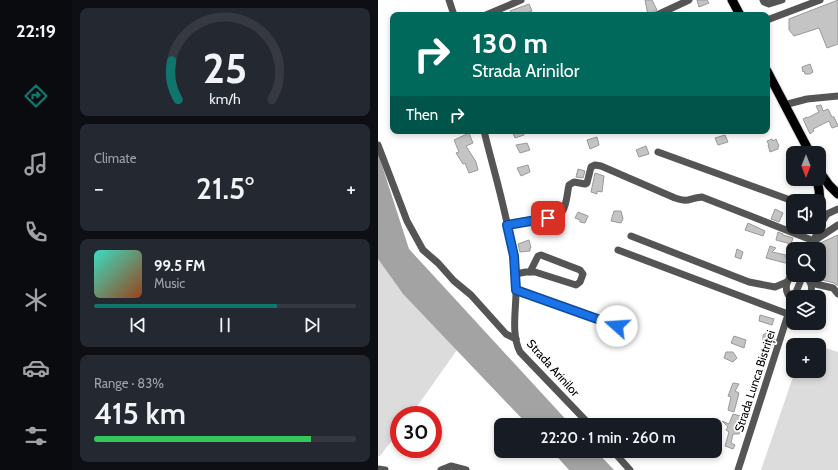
<!DOCTYPE html>
<html lang="en">
<head>
<meta charset="utf-8">
<style>
	body { margin:0; font-family:Cabin,sans-serif; background:#242831; color:#f1f3f6; height:100vh; display:flex; flex-direction:column; font-size:15px; white-space:nowrap }
	* { box-sizing:border-box; margin:0 }
	p { font-size:13px; color:#9ea1a6 }
	.icon { flex:none; width:22px; height:22px; fill:none; stroke:currentColor; stroke-width:2; stroke-linecap:round; stroke-linejoin:round }
	.map { position:relative; flex:1; overflow:hidden }
	.drawer { display:flex; flex-direction:column; gap:8px; padding:8px; background:#0d0f14; width:306px }
	.drawer>* { flex:none }
	.top-card { position:absolute; left:12px; top:12px; width:380px; height:122px; border-radius:8px; box-shadow:0 2px 6px #0003; background:#00695c; color:#fff; overflow:hidden }
	.needle { width:26px; rotate:180deg }
	.buttons { position:absolute; left:408px; top:146px; display:grid; gap:8px }
	.buttons a { display:grid; place-items:center; width:40px; height:40px; border-radius:8px; background:#171b24; box-shadow:0 2px 6px #0003; font-size:20px }
	.speed { position:absolute; left:12px; top:406px; display:flex; gap:8px; font-size:20px; font-weight:700; text-align:center }
	.speed>* { display:grid; place-content:center; width:52px; height:52px; border-radius:50%; background:#171b24; box-shadow:0 2px 6px #0003; line-height:1 }
	.speed .limit { border:6px solid #d22; background:#fff; color:#111 }
	.pin { position:absolute; display:grid; place-items:center; width:34px; height:34px; color:#fff; margin:-17px; border-radius:8px; box-shadow:0 2px 6px #0006 }
	.me { position:absolute; width:44px; margin:-22px; rotate:289deg; stroke-linejoin:round; filter:drop-shadow(0 0 3px #0008) }
	.turn { display:flex; align-items:center; gap:14px; height:84px; padding:0 16px; font-size:18px }
	.turn .icon { width:52px; height:52px; stroke-width:2.5 }
	.turn b { display:block; font-size:28px; line-height:34px }
	.then { display:flex; align-items:center; height:38px; padding:0 16px; background:#0003; gap:8px; font-size:15px }
	.big { font-size:30px; font-weight:600; line-height:1.1 }
	.drawer .tile { flex:1; display:flex; flex-direction:column; justify-content:center; gap:6px; min-width:0; padding:0 14px; border-radius:8px; background:#242831 }
	.drawer .dial { align-items:center; gap:0 }
	.dial svg { height:104px; overflow:visible; fill:none; stroke:#363941; stroke-width:7; stroke-linecap:round; text-anchor:middle }
	.dial text { fill:#f1f3f6; stroke:none }
	.song { display:flex; align-items:center; gap:12px }
	.cover { width:48px; height:48px; border-radius:6px; background:linear-gradient(135deg,hsl(170 70% 55%),hsl(20 70% 35%)) }
	.played { height:4px; border-radius:2px; background:linear-gradient(90deg,#0f766e 70%,#363941 70%) }
	.keys { display:flex; justify-content:space-around; direction:ltr }
	.heat { display:flex; justify-content:space-between; align-items:center; font-size:22px; direction:ltr }
	.charge { height:6px; border-radius:3px; background:linear-gradient(90deg,#34c759 83%,#363941 0) }
	.trip { position:absolute; left:116px; top:418px; width:228px; height:40px; border-radius:8px; background:#171b24; box-shadow:0 2px 6px #0003; font-weight:600; line-height:40px; text-align:center }
	main { display:flex; flex:1; min-height:0 }
	.tabs { display:flex; flex-direction:column; width:72px; justify-content:space-around; align-items:center; background:#090b0e; color:#9ea1a6 }
	.tabs .icon { width:28px; height:28px }
	.tabs .active { color:#0f766e }
	.tabs b { font-size:18px; color:#f1f3f6 }
	.map>svg:first-child { display:block }
</style>
</head>
<body>
<main>
<nav class="tabs">
<b>22:19</b>
<svg class="icon active" aria-label="directions" viewBox="0 0 24 24"><path d="M12 3l9 9-9 9-9-9zM9 14v-3h6M13 9l2 2-2 2"/></svg>
<svg class="icon" aria-label="music" viewBox="0 0 24 24"><path d="M9 18V5l10-2v13"/><circle cx="6" cy="18" r="3"/><circle cx="16" cy="16" r="3"/></svg>
<svg class="icon" aria-label="phone" viewBox="0 0 24 24"><path d="M5 4h4l2 5-3 2q2 4 5 5l2-3 5 2v4C11 20 4 13 5 4z"/></svg>
<svg class="icon" aria-label="climate" viewBox="0 0 24 24"><path d="M12 3v18M4 7l16 10M4 17L20 7"/></svg>
<svg class="icon" aria-label="car" viewBox="0 0 24 24"><path d="M5 17H2v-5l4-1 3-4h7l3 4 3 1v5h-3M9 17h6M6 11h13"/><circle cx="7" cy="17" r="2"/><circle cx="17" cy="17" r="2"/></svg>
<svg class="icon" aria-label="filters" viewBox="0 0 24 24"><path d="M4 7h16M4 17h16"/><circle cx="9" cy="7" r="2"/><circle cx="15" cy="17" r="2"/></svg>
</nav>
<section class="drawer">
<div class="tile dial"><svg viewBox="0 0 100 80">
<path d="M14 69A42 42 0 1 1 86 69"/>
<path d="M14 69A42 42 0 0 1 9 39" stroke="#0f766e"/>
<text x="50" y="56" font-size="32" font-weight="700">25</text>
<text x="50" y="72" font-size="11">km/h</text>
</svg></div>
<div class="tile"><p>Climate</p>
<div class="heat"><a>−</a><b class="big">21.5°</b><a>+</a></div>
</div>
<div class="tile">
<div class="song"><i class="cover"></i><div><b>99.5 FM</b><p>Music</p></div></div>
<div class="played"></div>
<div class="keys"><svg class="icon" aria-label="previous" viewBox="0 0 24 24"><path d="M18 5L8 12l10 7zM5 5v14"/></svg><svg class="icon" aria-label="pause" viewBox="0 0 24 24"><path d="M8 5v14M16 5v14"/></svg><svg class="icon" aria-label="next" viewBox="0 0 24 24"><path d="M6 5l10 7-10 7zM19 5v14"/></svg></div>
</div>
<div class="tile"><p>Range · 83%</p><b class="big">415 km</b><div class="charge"></div></div>
</section>
<div class="map">
<svg width="460" height="470" viewBox="0 0 460 470">
	<rect width="100%" height="100%" fill="#fff"/>
	<g fill="#dcdcdc">
		<polygon points="0,259 25,294 79,350 33,415 21,415 21,431 2,456 0,456"/>
		<polygon points="441,346 460,352 460,470 383,470 417,371 441,371"/>
	</g>
	<g fill="#a3a3a3">
		<polygon points="0,153 31,249 193,425 150,425 25,294 0,259"/>
		<polygon points="174,451 218,451 236,470 191,470"/>
	</g>
	<g fill="#c4c4c4" stroke="#999">
		<polygon points="267,0 274,0 279,10 270,15"/>
		<polygon points="319,0 329,0 331,3 321,7"/>
		<polygon points="460,0 460,44 449,48 441,28 416,36 411,30 411,19"/>
		<polygon points="151,4 154,11 144,15 134,15 132,11"/>
		<polygon points="432,64 435,72 432,74 427,74 426,71 425,72 424,67"/>
		<polygon points="443,105 445,111 450,109 454,117 456,117 460,126 454,128 451,121 435,129 436,131 432,134 425,119 429,117 429,118 441,112 438,106"/>
		<polygon points="134,131 145,131 146,135 137,138"/>
		<polygon points="91,133 95,143 88,146 98,162 100,170 91,173 87,163 85,164 78,153 81,152 76,140"/>
		<polygon points="347,135 350,142 340,145 337,138"/>
		<polygon points="219,137 221,145 212,149 209,140"/>
		<polygon points="394,139 395,141 398,139 401,146 400,147 400,149 392,152 390,145 391,145 389,141"/>
		<polygon points="149,143 152,150 142,153 138,145"/>
		<polygon points="268,146 271,154 261,157 258,150"/>
		<polygon points="150,165 152,172 143,176 139,168"/>
		<polygon points="200,169 207,171 205,178 198,177"/>
		<polygon points="217,173 226,176 224,192 219,191 219,194 213,192"/>
		<polygon points="397,209 405,213 401,222 393,219"/>
		<polygon points="236,211 243,211 245,219 243,223 233,221"/>
		<polygon points="200,212 210,216 207,223 202,222 202,220 197,218"/>
		<polygon points="370,223 387,231 385,236 367,230"/>
		<polygon points="416,227 435,227 435,228 433,234"/>
		<polygon points="400,232 405,234 405,235 415,238 413,244 398,240"/>
		<polygon points="460,235 460,286 456,283 436,278 433,275 441,275 441,249 438,249 440,244"/>
		<polygon points="151,240 153,248 152,248 152,251 142,252 140,244"/>
		<polygon points="392,246 398,248 394,252 408,255 407,257 415,261 415,265 388,258"/>
		<polygon points="359,249 365,252 363,259 357,257"/>
		<polygon points="382,315 396,319 394,325 381,321"/>
		<polygon points="389,332 394,333 393,334 396,336 395,339 397,339 395,345 385,342 385,335"/>
		<polygon points="356,336 368,340 366,348 353,343"/>
		<polygon points="348,352 355,352 359,358 355,362 346,358"/>
		<polygon points="355,383 361,384 357,391 361,393 356,412 350,410 353,397 350,396"/>
		<polygon points="355,414 366,417 367,420 361,434 355,434 353,443 357,445 355,449 347,446 351,432 348,430 350,427 344,421 351,424"/>
	</g>
	<g fill="none" stroke-linecap="round" stroke-linejoin="round">
		<g stroke="#dbdbdb" stroke-width="11">
			<g id="major">
				<polyline points="354,0 362,15"/>
				<polyline points="389,71 432,153"/>
				<polyline points="441,171 451,185 460,194"/>
				<path d="M439,179c4,16 3,31 2,47"/>
			</g>
		</g>
		<g stroke="#555" stroke-width="7">
			<polyline points="71,0 76,15"/>
			<polyline points="385,0 386,2 391,4 404,0"/>
			<polyline points="108,15 143,0"/>
			<polyline points="279,15 311,0"/>
			<polyline points="389,20 442,0"/>
			<polyline points="406,105 429,99 460,96"/>
			<path d="M106,131c10,41 23,82 29,124 2,12 3,25 3,37 0,19 -5,42 4,60l70,73"/>
			<polyline points="0,145 29,221 45,250 60,263 76,281 93,295 128,334 138,339"/>
			<polyline points="280,152 415,201"/>
			<path d="M129,225c11,-2 49,-6 55,-13 5,-7 5,-19 7,-27l5,-3 11,2 2,-1 4,-16 4,-2 6,1 74,32c15,5 13,0 27,-1l112,44"/>
			<polyline points="441,227 449,214 460,209"/>
			<polyline points="253,236 371,282 397,287 409,282"/>
			<polyline points="436,241 460,225"/>
			<polyline points="433,249 441,227"/>
			<polyline points="240,250 410,314"/>
			<polyline points="137,274 148,272 157,272 198,285 202,282 205,274 202,270 163,255 160,256 152,272"/>
			<path d="M425,275c8,5 11,13 6,22"/>
			<polyline points="433,283 455,288 460,294"/>
			<polyline points="138,290 253,331"/>
			<polyline points="416,297 425,275"/>
			<path d="M415,300c-9,-7 -9,-18 0,-25"/>
			<polyline points="235,451 252,470"/>
			<polyline points="0,469 7,470"/>
			<polyline points="63,470 73,466 88,470"/>
			<polyline points="360,470 415,299"/>
		</g>
		<use href="#major" stroke="#000" stroke-width="9"/>
	</g>
	<g fill="none" stroke-linecap="round" stroke-linejoin="round">
		<g stroke="#114b97" stroke-width="10">
			<polyline id="route" points="170,218 129,225 136,256 138,290 239,326"/>
		</g>
		<use href="#route" stroke="#1a73e8" stroke-width="7"/>
	</g>
	<g text-anchor="middle" stroke-width="3.5" stroke-linejoin="round" paint-order="stroke">
		<g font-size="12" fill="#000" stroke="#fff">
			<text transform="translate(175 368) rotate(48)" y="4">Strada Arinilor</text>
			<text transform="translate(377 381) rotate(-72)" y="4">Strada Lunca Bistriței</text>
		</g>
	</g>
</svg>
<div class="buttons">
<a><svg class="needle" viewBox="-14 -14 28 28"><path d="M0-13l5 13h-10z" fill="#e53935"/><path d="M0 13l5-13h-10z" fill="#9ea1a6"/></svg></a>
<a><svg class="icon" aria-label="sound" viewBox="0 0 24 24"><path d="M4 9h4l5-4v14l-5-4H4zM17 9q2 3 0 6"/></svg></a>
<a><svg class="icon" aria-label="search" viewBox="0 0 24 24"><circle cx="10" cy="10" r="6"/><path d="M15 15l6 6"/></svg></a>
<a><svg class="icon" aria-label="layers" viewBox="0 0 24 24"><path d="M12 4l9 5-9 5-9-5zM3 14l9 5 9-5"/></svg></a>
<a>+</a>
</div>
<div class="speed"><div class="limit">30</div></div>
<div class="pin" style="left:170px;top:218px;background:#d93025"><svg class="icon" aria-label="arrive" viewBox="0 0 24 24"><path d="M6 21V4h12l-3 4 3 4H6"/></svg></div>
<svg class="me" style="left:239px;top:326px" viewBox="-20 -20 40 40"><circle r="19" fill="#fff"/><path d="M0-13L10 11 0 6-10 11z" fill="#1a73e8"/></svg>
<div class="trip">22:20 · 1 min · 260 m</div>
<div class="top-card">
<div class="turn"><svg class="icon" aria-label="right" viewBox="0 0 24 24"><path d="M7 20v-9h11M14 6l5 5-5 5"/></svg><div><b>130 m</b>Strada Arinilor</div></div>
<div class="then">Then<svg class="icon" aria-label="right" viewBox="0 0 24 24"><path d="M7 20v-9h11M14 6l5 5-5 5"/></svg></div>
</div>
</div>
</main>
</body>
</html>
